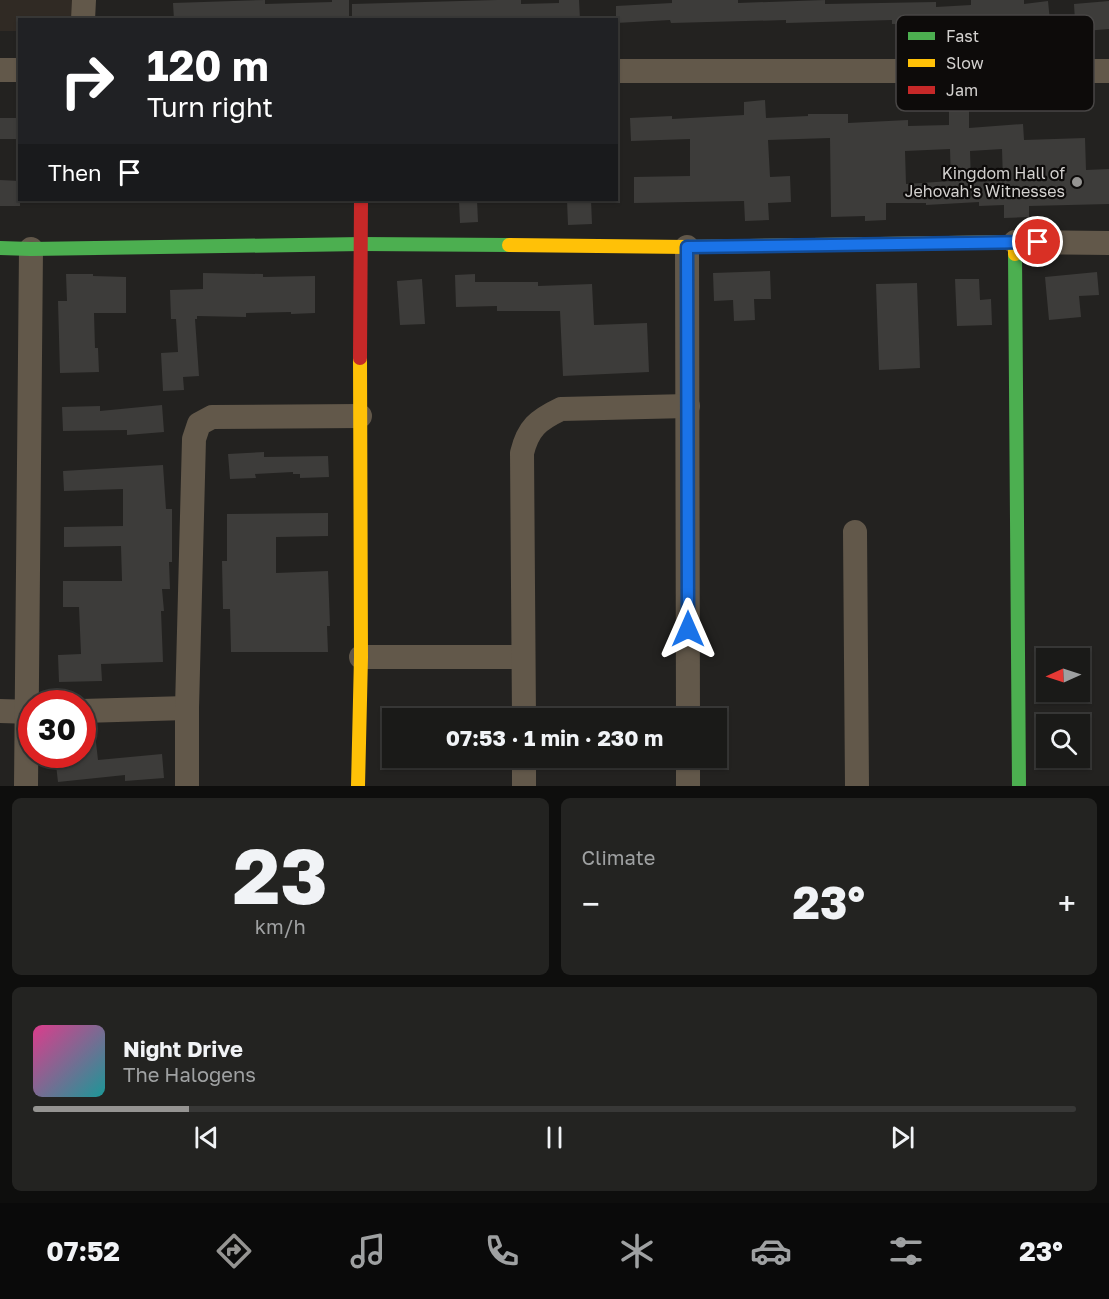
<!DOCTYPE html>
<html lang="en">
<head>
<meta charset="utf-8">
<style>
	body { margin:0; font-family:"Golos Text",sans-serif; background:#232321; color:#f1f3f6; height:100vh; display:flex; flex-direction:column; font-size:22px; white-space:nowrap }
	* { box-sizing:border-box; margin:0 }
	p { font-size:20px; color:#9fa1a2 }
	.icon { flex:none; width:33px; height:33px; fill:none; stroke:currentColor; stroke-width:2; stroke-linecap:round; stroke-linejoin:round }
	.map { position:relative; height:786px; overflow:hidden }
	.sheet { display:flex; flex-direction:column; gap:12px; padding:12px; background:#0e0e0d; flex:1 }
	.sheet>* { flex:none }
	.hud { position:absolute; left:18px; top:18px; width:600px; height:183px; border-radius:0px; box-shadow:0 2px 4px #0004,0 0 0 2px #383837; background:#202124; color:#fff; overflow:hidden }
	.needle { width:39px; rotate:267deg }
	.controls { position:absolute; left:1036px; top:648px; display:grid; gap:12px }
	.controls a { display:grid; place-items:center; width:54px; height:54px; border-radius:0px; background:#1a1a18; box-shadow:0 2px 4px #0004,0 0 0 2px #383837; font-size:30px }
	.speed { position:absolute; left:18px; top:690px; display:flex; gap:12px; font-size:30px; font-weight:700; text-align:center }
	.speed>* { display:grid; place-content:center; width:78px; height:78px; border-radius:50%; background:#1a1a18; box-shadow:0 2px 4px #0004,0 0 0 2px #383837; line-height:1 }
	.speed .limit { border:9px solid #d22; background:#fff; color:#111 }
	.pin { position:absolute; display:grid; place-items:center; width:51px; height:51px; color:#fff; margin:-26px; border:3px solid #fff; border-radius:50%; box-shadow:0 2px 6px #0007 }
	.me { position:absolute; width:66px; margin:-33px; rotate:0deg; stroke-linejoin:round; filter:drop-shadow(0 0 4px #0008) }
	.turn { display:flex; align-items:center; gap:21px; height:126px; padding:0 30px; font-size:27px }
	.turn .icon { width:78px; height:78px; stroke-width:2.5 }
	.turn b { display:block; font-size:42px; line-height:51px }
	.then { display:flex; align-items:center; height:57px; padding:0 30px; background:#0003; gap:12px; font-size:22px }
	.big { font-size:45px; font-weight:700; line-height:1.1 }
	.sheet .widget { flex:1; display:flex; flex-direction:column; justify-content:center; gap:9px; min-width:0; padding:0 21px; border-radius:9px; background:#232321 }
	.sheet .dial { align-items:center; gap:0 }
	.dial b { font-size:78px; line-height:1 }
	.song { display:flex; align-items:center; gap:18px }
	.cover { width:72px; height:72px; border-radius:9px; background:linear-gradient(135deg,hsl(330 70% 55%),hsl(180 70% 35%)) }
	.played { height:6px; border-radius:3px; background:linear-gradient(90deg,#959492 15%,#383837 15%) }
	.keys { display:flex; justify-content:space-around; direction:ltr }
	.heat { display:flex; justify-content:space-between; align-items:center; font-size:33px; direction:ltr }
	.sheet .tiles { flex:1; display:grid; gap:12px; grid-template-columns:1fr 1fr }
	.widget:last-child { grid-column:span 2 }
	.trip { position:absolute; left:382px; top:708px; width:345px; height:60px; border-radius:0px; background:#1a1a18; box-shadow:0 2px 4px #0004,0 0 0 2px #383837; font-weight:700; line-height:60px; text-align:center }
	.tabs { display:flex; height:96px; justify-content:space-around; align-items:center; background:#0a0a0a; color:#9fa1a2 }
	.tabs .icon { width:42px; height:42px }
	.tabs .on { color:#959492 }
	.tabs b { font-size:27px; color:#f1f3f6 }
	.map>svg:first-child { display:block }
</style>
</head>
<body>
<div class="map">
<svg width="1109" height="786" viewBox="0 0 1109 786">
	<rect width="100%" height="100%" fill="#232220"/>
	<polygon fill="#302a24" points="0,0 72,0 73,19 20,20 19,31 0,31"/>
	<g fill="#3d3c3a" fill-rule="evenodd">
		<polygon points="265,0 265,4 332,2 332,0 349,0 349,20 174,20 173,3"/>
		<polygon points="497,0 521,0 521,4 559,3 559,0 579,0 580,20 352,20 352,4"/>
		<polygon points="672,0 738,0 738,3 825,0 825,4 936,2 936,7 971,5 971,0 1024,0 1024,4 1048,1 1050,21 1025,23 1025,28 972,29 971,22 892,24 892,20 786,23 786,20 671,23 670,20 616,23 616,6 672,3"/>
		<polygon points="1109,1 1109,29 1085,31 1083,20 1075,21 1074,4"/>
		<path d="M765,100l1,18 42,-2v-2h40v9l60,-3v6l41,-1v-16l20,-1v20l54,-4 1,16 61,-2 1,32 23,-1v35l-80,2v11l-25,1v-13l-25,1v-4l-53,3v-2h-40v17l-21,1v-5l-34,1 -1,-79 -62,2 2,37 20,-1 1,26 -23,1 1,17 -24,1 -1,-20 -110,2v-26l56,-1v-37l-59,2 -1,-23 42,-2v3l72,-4v-13zM950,149l1,32 -45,3 -1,-33zM1002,149l1,32 -32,1 -1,-31z"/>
		<rect x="0" y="118" width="20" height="21"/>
		<polygon points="0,180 20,181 20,206 0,206"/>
		<polygon points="459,200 477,200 478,222 460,223"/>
		<polygon points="567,200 591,200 592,224 568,225"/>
		<polygon points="770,271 771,299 754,299 755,320 734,321 733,300 714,301 713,273"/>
		<polygon points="1097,272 1099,295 1079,296 1081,317 1049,320 1045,277"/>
		<polygon points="203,273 263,274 263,277 315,276 315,313 291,314 291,312 246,313 246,317 197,316 197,319 195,319 199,376 183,377 184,390 163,391 161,353 178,352 176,319 171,319 170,290 203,289"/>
		<polygon points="66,274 93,274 93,276 126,277 126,313 94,313 95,348 98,348 99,372 60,373 58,301 67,301"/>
		<polygon points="475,274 475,282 538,282 538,286 592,284 594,325 647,323 649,372 563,376 560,311 497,311 497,306 456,307 455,275"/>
		<polygon points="422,279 425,324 400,325 397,281"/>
		<polygon points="955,279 979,279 980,300 991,299 992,325 957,326"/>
		<polygon points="917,283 920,368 879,370 876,284"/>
		<polygon points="162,405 164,432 127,435 127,430 63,431 62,407 100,406 100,411"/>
		<polygon points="264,452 264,457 328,456 329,477 300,478 300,474 293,474 293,472 255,474 256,478 230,479 228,454"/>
		<polygon points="163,465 166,509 172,509 172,562 169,562 170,589 162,589 164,611 161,611 163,662 101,664 102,681 59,682 58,655 81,654 79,607 63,607 63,581 122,581 121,546 64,547 64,527 123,526 123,489 64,491 63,471"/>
		<polygon points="328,513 328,536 276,537 276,573 328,571 330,626 327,626 328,652 231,652 230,609 223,609 222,561 227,561 227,514"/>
		<polygon points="82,725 94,725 98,760 162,754 164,778 125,781 125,775 58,782 55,756 82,754"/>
	</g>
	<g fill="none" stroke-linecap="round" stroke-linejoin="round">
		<g stroke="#62584a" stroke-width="24">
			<polyline points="83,20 84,0"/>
			<polyline points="0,70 20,70"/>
			<polyline points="616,71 1109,71"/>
			<polyline points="1015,242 1109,243"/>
			<polyline points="687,247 688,718"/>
			<polyline points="855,532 857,786"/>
			<polyline points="361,657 523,657"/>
			<polyline points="0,711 32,712"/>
			<polyline points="82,711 187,708"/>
			<path d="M524,718l-2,-265c6,-25 16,-33 39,-44l127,-3"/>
			<polyline points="524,758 524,786"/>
			<polyline points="688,758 688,786"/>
			<polyline points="26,786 31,249"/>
			<polyline points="187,786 187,708 194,439 199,424 212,417 360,416"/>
		</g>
		<g stroke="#4caf50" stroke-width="14">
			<polyline points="0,248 31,249 362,244 509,245"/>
			<polyline points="1015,254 1019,786"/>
		</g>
		<g stroke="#ffc107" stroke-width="14">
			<polyline points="509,245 687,247 1015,242 1015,254"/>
			<polyline points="358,786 361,657 360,358"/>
		</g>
		<polyline stroke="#c62828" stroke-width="14" points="360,358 361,200"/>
	</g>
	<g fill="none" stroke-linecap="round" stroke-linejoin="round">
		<g stroke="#114b97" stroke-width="15">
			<polyline id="route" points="688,629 687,247 1038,242"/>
		</g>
		<use href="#route" stroke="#1a73e8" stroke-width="10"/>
	</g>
	<circle fill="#959492" stroke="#0d0b0a" stroke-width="2" cx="1077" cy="182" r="6"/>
	<g text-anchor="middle" stroke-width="4.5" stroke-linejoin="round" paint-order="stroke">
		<g font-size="16" fill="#d3d1cf" stroke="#0d0b0a" text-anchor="end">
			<text x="1065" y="179">Kingdom Hall of<tspan x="1065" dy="18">Jehovah's Witnesses</tspan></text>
		</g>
	</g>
	<rect x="896" y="15" width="198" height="96" rx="9" fill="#0d0b0a" stroke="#484645" stroke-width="1.5"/>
	<rect x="908" y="32" width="27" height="8" fill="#4caf50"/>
	<rect x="908" y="59" width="27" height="8" fill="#ffc107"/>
	<rect x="908" y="86" width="27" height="8" fill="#c62828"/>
	<g font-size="16" fill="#d3d1cf">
		<text x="946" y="42">Fast</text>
		<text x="946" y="69">Slow</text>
		<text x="946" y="96">Jam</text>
	</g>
</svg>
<div class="controls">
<a><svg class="needle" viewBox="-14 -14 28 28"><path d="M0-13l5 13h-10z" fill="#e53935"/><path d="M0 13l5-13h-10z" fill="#9fa1a2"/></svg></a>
<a><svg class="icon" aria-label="search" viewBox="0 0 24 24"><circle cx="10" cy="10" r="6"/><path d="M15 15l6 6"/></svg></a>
</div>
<div class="speed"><div class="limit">30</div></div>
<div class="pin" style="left:1038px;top:242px;background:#d93025"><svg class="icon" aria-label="arrive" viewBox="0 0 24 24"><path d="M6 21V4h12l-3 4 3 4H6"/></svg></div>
<svg class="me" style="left:688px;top:629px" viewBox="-20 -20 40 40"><path d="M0-17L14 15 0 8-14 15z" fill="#1a73e8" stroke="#fff" stroke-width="4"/></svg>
<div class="trip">07:53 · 1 min · 230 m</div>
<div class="hud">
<div class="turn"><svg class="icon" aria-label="right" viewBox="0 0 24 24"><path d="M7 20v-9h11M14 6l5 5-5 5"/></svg><div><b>120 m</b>Turn right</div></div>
<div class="then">Then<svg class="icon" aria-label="arrive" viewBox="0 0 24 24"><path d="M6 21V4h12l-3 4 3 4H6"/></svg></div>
</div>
</div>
<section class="sheet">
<div class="tiles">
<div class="widget dial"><b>23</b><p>km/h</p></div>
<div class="widget"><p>Climate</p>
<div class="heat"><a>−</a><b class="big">23°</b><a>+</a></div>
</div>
<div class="widget">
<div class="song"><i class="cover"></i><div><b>Night Drive</b><p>The Halogens</p></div></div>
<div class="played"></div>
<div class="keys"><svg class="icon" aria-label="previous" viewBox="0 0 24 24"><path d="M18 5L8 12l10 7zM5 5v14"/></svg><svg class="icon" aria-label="pause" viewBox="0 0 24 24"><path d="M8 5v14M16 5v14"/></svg><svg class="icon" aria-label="next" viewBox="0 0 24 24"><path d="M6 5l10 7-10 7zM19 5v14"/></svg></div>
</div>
</div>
</section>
<nav class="tabs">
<b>07:52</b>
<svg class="icon on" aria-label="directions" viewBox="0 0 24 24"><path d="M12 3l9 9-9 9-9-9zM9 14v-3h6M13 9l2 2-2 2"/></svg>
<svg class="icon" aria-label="music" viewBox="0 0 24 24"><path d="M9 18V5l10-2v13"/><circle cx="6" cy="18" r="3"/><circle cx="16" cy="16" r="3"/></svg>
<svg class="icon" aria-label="phone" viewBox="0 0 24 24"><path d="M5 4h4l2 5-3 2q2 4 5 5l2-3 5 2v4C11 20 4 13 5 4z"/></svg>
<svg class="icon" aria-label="climate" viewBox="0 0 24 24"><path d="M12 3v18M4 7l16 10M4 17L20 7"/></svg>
<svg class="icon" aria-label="car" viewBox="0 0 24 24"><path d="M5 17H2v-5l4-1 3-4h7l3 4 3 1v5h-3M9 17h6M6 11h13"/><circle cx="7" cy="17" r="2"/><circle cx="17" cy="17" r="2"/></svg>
<svg class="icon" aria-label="filters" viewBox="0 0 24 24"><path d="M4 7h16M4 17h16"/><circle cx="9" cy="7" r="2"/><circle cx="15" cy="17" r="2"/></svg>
<b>23°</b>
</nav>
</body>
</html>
